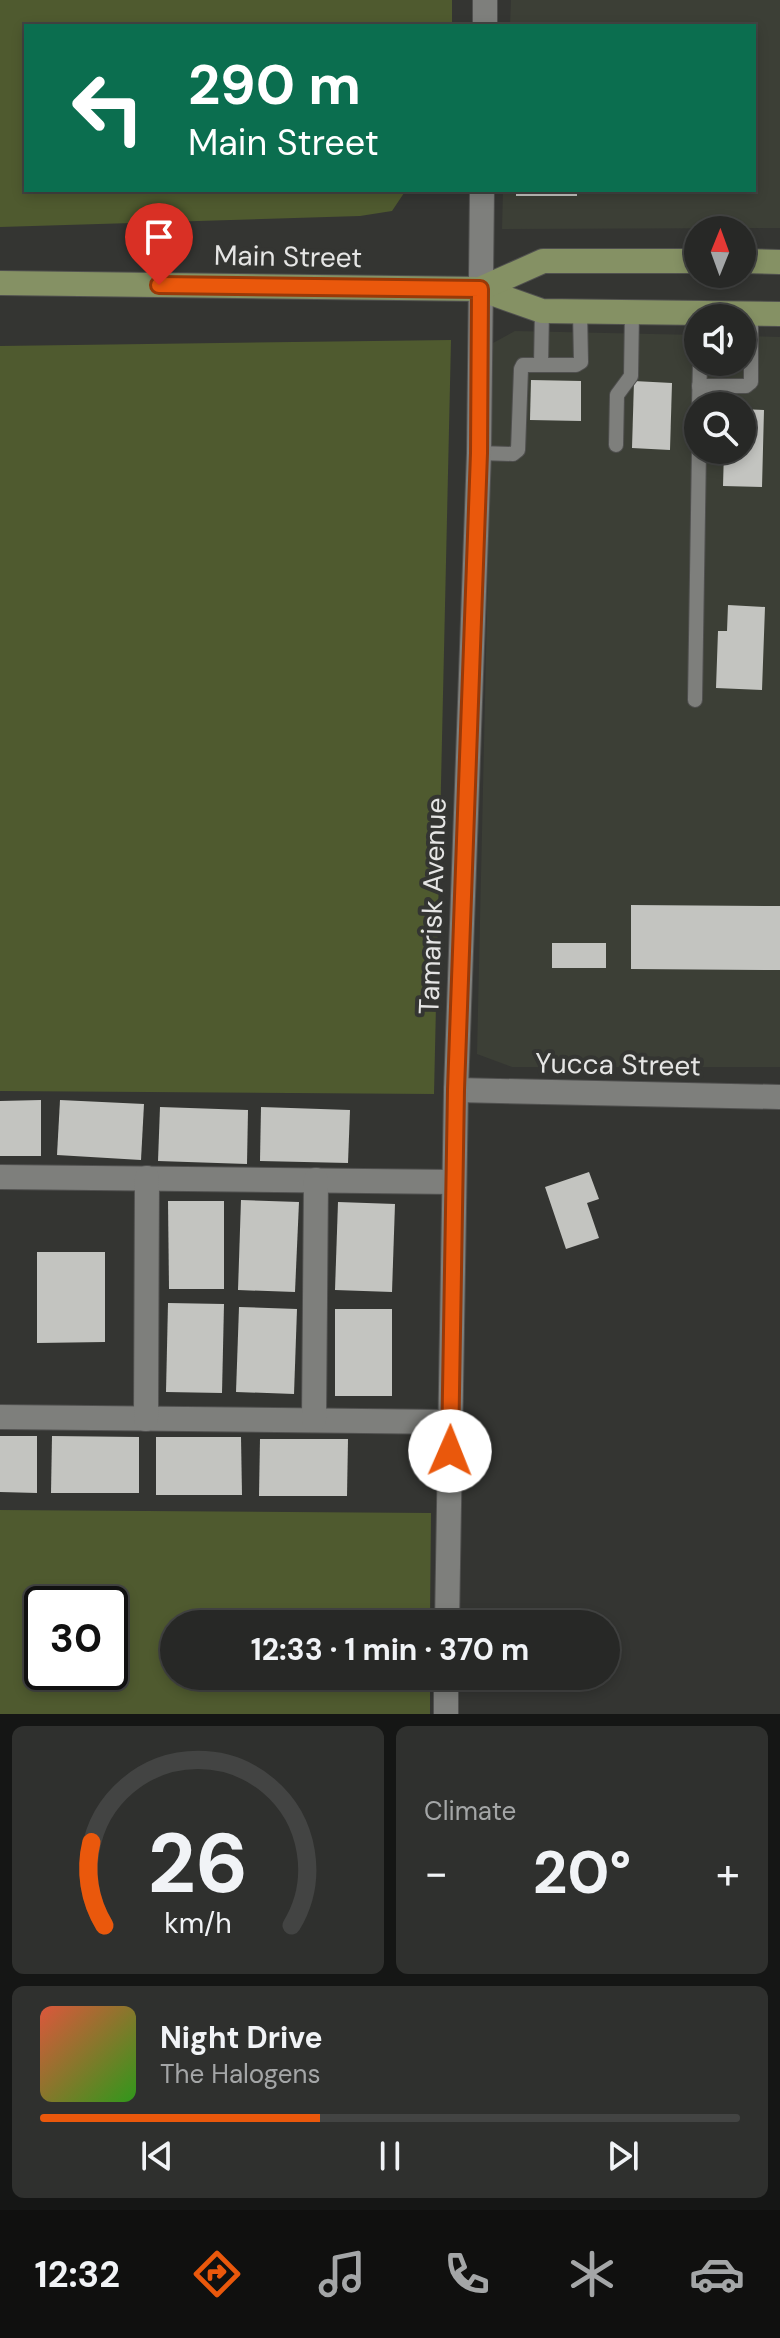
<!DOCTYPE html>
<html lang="en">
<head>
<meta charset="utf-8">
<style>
	body { margin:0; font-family:"DM Sans",sans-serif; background:#2f302e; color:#f1f3f6; height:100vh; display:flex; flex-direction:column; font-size:30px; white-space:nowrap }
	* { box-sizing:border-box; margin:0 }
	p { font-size:26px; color:#a4a6a7 }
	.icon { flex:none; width:44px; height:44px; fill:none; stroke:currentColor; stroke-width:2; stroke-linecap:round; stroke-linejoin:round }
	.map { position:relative; height:1714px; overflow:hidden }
	.sheet { display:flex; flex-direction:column; gap:12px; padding:12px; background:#151615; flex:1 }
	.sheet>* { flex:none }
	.guide { position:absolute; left:24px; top:24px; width:732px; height:168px; border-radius:0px; box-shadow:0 4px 12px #0003,0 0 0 2px #434443; background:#0b6e4f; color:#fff; overflow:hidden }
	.needle { width:52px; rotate:1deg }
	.tools { position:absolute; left:684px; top:216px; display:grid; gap:16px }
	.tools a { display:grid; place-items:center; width:72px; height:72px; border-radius:50%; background:#272826; box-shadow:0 4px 12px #0003,0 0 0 2px #434443; font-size:40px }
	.speed { position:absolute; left:24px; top:1586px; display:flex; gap:16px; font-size:40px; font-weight:700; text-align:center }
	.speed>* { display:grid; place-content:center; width:104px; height:104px; border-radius:50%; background:#272826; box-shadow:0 4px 12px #0003,0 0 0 2px #434443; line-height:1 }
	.speed .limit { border:4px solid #111; border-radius:12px; background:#fff; color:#111 }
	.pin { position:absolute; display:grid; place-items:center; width:68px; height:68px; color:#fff; margin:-82px -34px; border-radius:50% 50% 50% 0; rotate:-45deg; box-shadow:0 0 8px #0007 }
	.pin .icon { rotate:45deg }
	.me { position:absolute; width:88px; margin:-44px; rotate:1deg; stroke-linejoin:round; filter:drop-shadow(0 0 6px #0008) }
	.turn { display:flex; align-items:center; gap:28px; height:168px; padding:0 32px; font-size:36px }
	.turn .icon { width:104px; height:104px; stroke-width:2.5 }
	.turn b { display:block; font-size:56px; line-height:68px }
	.big { font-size:60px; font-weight:700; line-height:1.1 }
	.sheet .tile { flex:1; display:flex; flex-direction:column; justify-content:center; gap:12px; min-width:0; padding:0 28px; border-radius:12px; background:#2f302e }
	.sheet .dial { align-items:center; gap:0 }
	.dial svg { height:208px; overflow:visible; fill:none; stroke:#434443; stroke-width:7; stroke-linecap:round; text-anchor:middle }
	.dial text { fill:#f1f3f6; stroke:none }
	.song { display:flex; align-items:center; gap:24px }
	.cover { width:96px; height:96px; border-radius:12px; background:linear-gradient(135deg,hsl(10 70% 55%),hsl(110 70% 35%)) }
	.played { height:8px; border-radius:4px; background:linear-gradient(90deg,#ea580c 40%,#434443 40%) }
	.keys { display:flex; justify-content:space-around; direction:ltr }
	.heat { display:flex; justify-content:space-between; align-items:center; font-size:44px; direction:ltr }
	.sheet .tiles { flex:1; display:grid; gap:12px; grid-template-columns:1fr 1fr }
	.tile:last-child { grid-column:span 2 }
	.trip { position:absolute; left:160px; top:1610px; width:460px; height:80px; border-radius:40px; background:#272826; box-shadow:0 4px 12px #0003,0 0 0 2px #434443; font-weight:700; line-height:80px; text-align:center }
	.dock { display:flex; height:128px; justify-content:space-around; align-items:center; background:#10100f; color:#a4a6a7 }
	.dock .icon { width:56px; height:56px }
	.dock .current { color:#ea580c }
	.dock b { font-size:36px; color:#f1f3f6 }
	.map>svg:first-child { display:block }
</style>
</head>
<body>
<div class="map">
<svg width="780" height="1714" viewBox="0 0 780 1714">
	<rect width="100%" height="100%" fill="#343532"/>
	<g fill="#3c3f36" fill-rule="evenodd">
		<polygon points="511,0 780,0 780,228 502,229 503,190 754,190 754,26 510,26"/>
		<path d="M515,331l183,4v27h44v-26l38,1v730h-268l-35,-13 16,-711zM698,406h44v44h-44z"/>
	</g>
	<g fill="#4f5a2f" fill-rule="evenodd">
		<polygon points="0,0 452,0 452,26 26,26 26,190 406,190 392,211 360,216 0,227"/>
		<polygon points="451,340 434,1094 0,1091 0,346"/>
		<path d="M0,1510l431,3 -1,111h-256v52h256v38h-430zM42,1604h68v68h-68z"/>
	</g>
	<g fill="#c3c4c0">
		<rect x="516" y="190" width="61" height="6"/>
		<polygon points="531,380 581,381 581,421 530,420"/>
		<polygon points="634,381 672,383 670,450 632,448"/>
		<polygon points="742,409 764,410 762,487 723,486 724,450 742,450"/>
		<polygon points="728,605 765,607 762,690 716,688 718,631 727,631"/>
		<polygon points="631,905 780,906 780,970 631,969"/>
		<rect x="552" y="943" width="54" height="25"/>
		<polygon points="41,1100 41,1156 0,1156 0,1101"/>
		<polygon points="60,1100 144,1104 141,1160 57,1155"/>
		<polygon points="160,1107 248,1110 247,1164 158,1161"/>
		<polygon points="261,1107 350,1110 348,1163 260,1161"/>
		<polygon points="589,1172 599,1199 587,1203 599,1238 566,1249 545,1187"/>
		<polygon points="241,1200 299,1202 295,1292 238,1290"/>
		<polygon points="168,1201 224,1201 224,1289 169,1289"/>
		<polygon points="338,1202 395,1204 392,1292 335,1290"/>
		<polygon points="37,1252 105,1252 105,1342 37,1343"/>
		<polygon points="168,1303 224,1304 222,1393 166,1392"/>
		<polygon points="239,1307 297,1309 294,1394 236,1392"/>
		<rect x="335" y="1309" width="57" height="87"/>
		<polygon points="0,1436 37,1436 37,1493 0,1492"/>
		<polygon points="52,1436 139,1437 139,1493 51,1493"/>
		<polygon points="156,1437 241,1437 242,1495 156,1495"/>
		<polygon points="260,1439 348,1439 347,1496 259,1496"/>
	</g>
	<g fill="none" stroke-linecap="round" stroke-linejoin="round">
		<g stroke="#50504f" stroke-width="16">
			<g id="service">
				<polyline points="541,365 542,311"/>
				<polyline points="699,386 746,386 751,382 751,313"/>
				<polyline points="699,406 700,362"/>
				<polyline points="616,445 617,395 631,376 632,312"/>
				<polyline points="479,453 513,454 518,450 521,369 523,365 576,365 581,362 580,312"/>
				<polyline points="695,700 699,450"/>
			</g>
		</g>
		<g stroke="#50504f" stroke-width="26">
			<g id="minor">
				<polyline points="485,26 485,0"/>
				<polyline points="456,1090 780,1097"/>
				<polyline points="0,1177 454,1182"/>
				<polyline points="0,1417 450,1422"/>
				<polyline points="146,1419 147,1178"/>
				<polyline points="314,1420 316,1180"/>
				<polyline points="447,1624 456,1090 479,453 482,190"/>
				<polyline points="446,1714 446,1676"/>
			</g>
		</g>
		<g stroke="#50504f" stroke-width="26">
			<g id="primary">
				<polyline points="742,261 780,262"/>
				<polyline points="0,283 480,289 542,311 780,314"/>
				<polyline points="480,289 543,261 698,261"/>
			</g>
		</g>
		<use href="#service" stroke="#7e7f7c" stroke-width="14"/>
		<use href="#minor" stroke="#7e7f7c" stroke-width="24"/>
		<use href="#primary" stroke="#859164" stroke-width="24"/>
	</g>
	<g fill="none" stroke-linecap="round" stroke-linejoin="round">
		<g stroke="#983908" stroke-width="20">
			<polyline id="route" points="159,285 480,289 479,453 456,1090 450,1451"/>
		</g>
		<use href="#route" stroke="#ea580c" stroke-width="14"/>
	</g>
	<g text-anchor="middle" stroke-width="8" stroke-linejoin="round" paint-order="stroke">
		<g font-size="28" fill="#e5e5e4" stroke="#343532">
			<text transform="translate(288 256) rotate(1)" y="10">Main Street</text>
			<text transform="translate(432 906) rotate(-88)" y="10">Tamarisk Avenue</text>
			<text transform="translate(618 1064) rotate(1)" y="10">Yucca Street</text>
		</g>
	</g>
</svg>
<div class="tools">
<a><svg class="needle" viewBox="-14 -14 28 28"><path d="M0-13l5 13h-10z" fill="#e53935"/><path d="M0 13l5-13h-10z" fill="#a4a6a7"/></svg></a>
<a><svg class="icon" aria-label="sound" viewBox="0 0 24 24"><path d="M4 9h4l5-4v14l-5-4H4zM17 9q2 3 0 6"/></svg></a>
<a><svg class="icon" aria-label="search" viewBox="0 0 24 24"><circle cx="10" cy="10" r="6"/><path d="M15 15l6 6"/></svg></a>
</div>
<div class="speed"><div class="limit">30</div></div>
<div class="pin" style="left:159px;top:285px;background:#d93025"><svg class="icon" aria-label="arrive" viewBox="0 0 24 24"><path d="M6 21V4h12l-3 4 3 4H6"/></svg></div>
<svg class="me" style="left:450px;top:1451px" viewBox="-20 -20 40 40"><circle r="19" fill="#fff"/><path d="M0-13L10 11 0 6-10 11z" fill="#ea580c"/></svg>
<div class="trip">12:33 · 1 min · 370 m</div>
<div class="guide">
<div class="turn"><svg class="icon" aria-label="left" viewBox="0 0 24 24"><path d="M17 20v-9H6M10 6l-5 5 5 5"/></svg><div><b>290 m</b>Main Street</div></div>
</div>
</div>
<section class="sheet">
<div class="tiles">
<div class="tile dial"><svg viewBox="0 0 100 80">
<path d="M14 69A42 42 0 1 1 86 69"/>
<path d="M14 69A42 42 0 0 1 9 37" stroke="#ea580c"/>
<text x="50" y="56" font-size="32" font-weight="700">26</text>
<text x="50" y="72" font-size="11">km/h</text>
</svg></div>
<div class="tile"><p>Climate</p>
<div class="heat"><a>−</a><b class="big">20°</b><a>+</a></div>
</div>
<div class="tile">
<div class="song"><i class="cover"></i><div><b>Night Drive</b><p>The Halogens</p></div></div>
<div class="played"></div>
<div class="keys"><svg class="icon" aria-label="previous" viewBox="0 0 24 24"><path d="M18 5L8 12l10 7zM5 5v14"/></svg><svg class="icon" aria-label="pause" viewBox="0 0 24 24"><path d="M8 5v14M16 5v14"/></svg><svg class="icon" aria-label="next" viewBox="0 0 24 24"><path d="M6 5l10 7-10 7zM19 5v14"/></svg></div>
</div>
</div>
</section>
<nav class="dock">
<b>12:32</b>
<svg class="icon current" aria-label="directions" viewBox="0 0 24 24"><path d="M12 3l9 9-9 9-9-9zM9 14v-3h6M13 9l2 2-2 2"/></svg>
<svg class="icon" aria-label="music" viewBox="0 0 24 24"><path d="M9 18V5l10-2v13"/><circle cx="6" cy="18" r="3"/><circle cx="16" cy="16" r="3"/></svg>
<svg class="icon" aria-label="phone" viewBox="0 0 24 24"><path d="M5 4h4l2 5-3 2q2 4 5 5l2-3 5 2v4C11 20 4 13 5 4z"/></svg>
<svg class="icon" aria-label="climate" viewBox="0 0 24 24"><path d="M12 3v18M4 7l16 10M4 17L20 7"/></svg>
<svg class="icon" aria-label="car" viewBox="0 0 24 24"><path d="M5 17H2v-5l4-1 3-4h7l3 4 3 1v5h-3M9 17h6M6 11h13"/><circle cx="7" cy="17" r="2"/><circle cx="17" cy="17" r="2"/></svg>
</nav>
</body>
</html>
